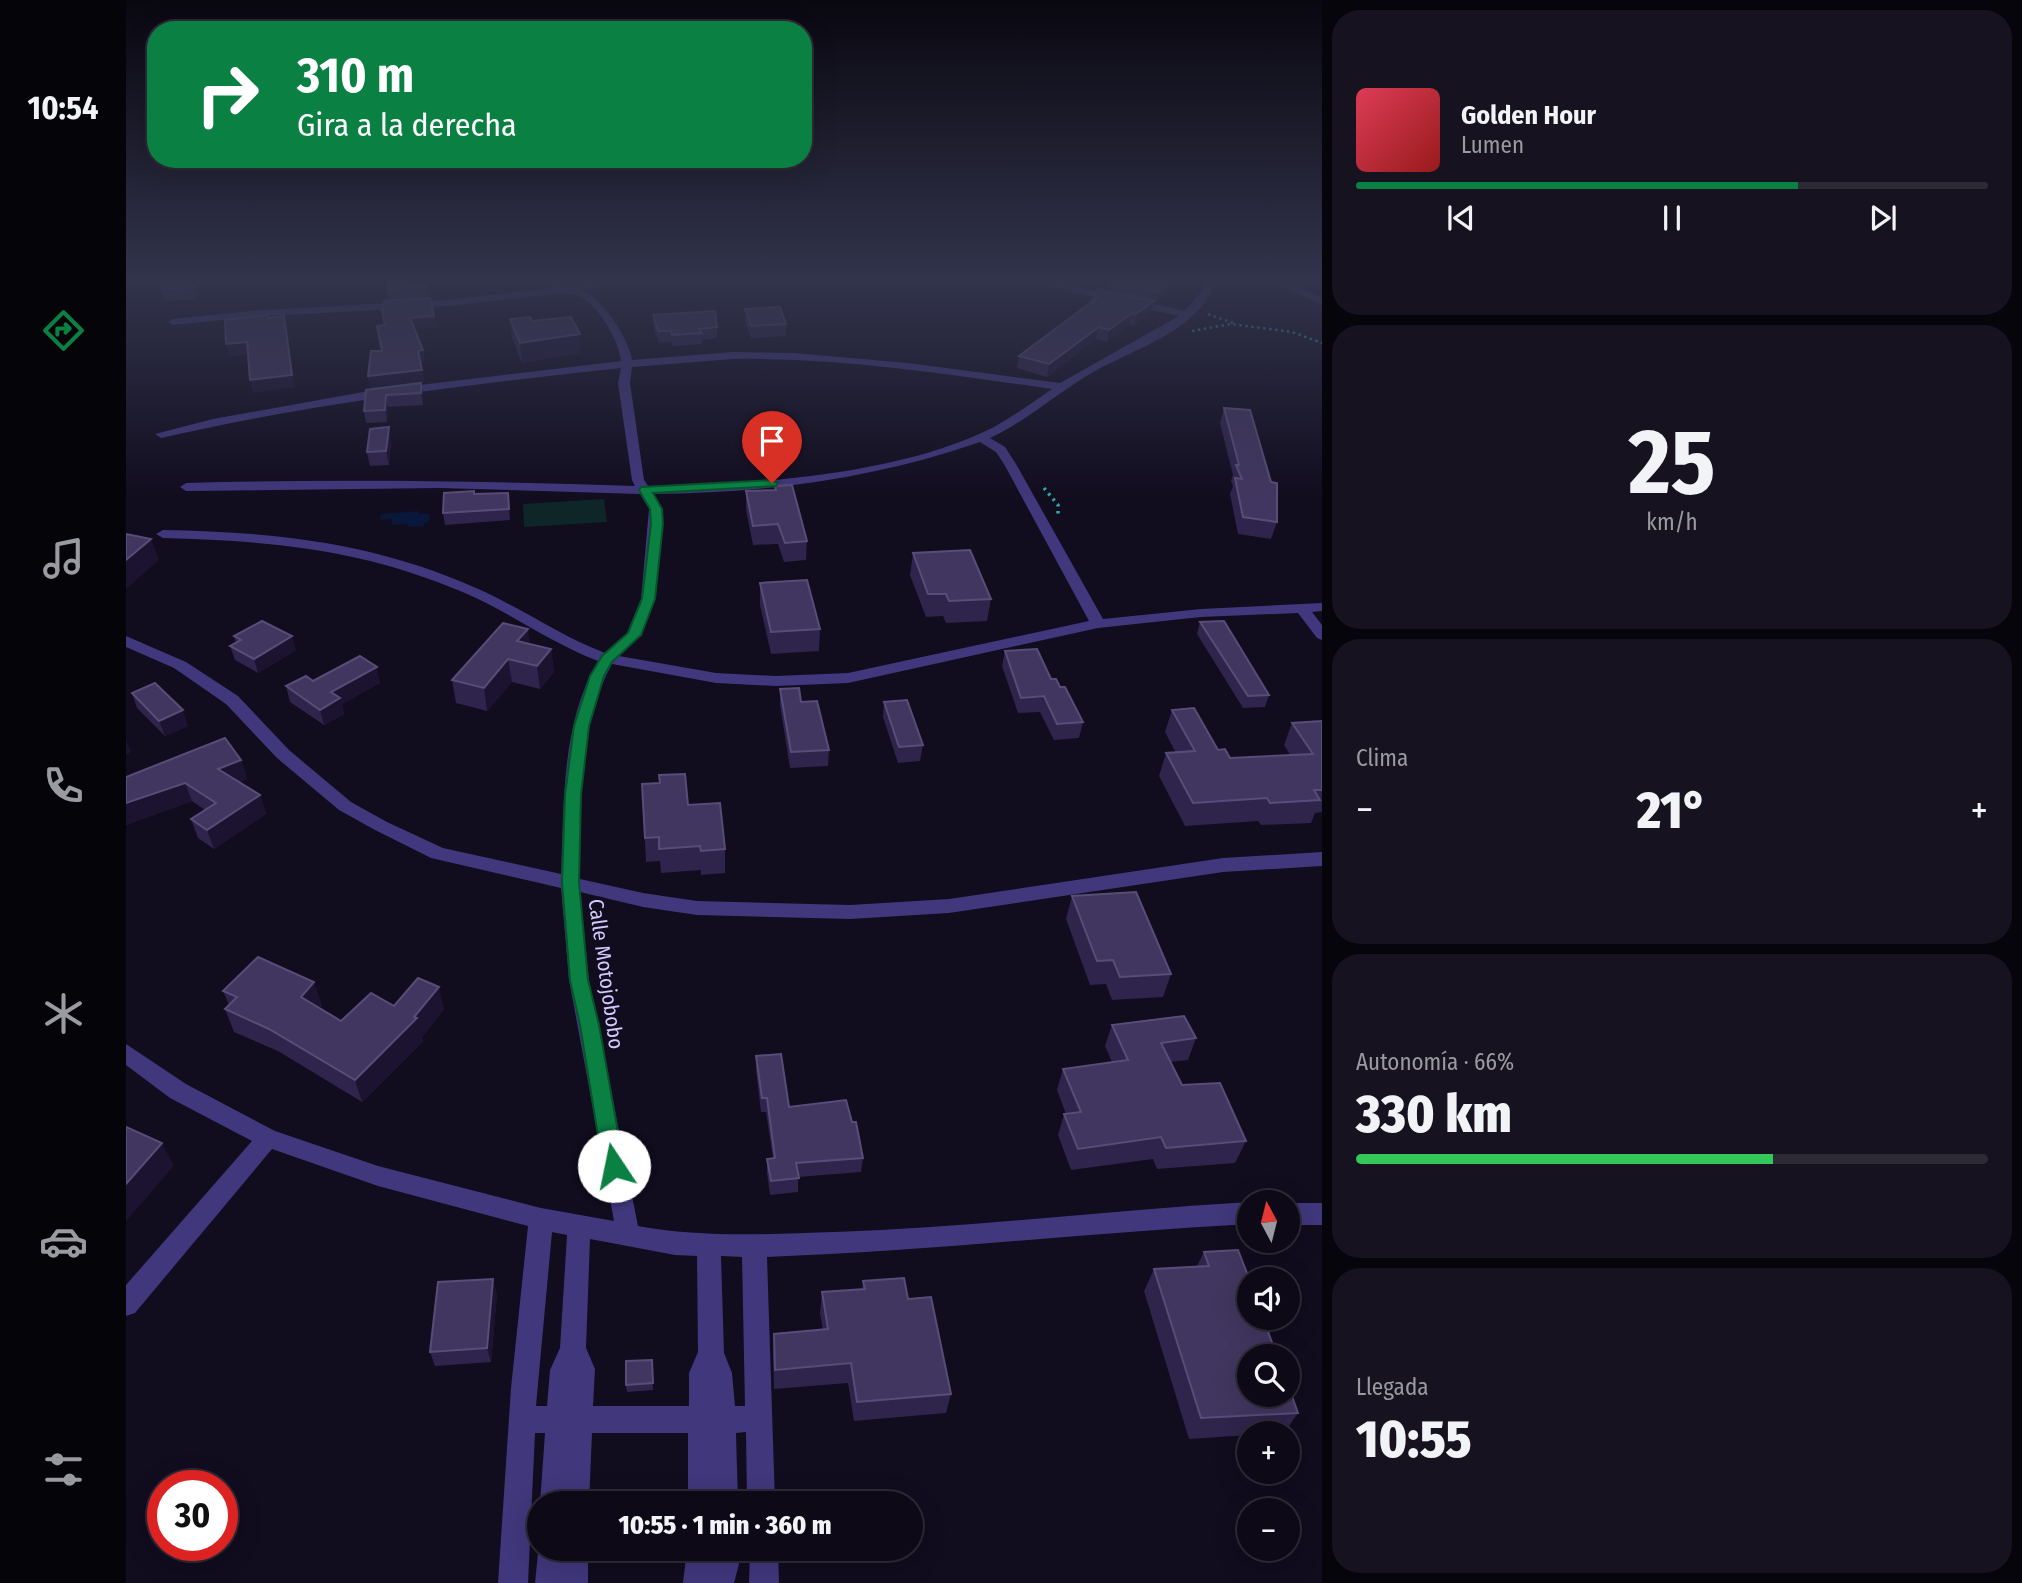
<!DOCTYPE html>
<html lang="es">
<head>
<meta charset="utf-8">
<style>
	body { margin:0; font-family:"Fira Sans Condensed",sans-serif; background:#16121f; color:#f1f3f6; height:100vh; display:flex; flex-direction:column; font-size:26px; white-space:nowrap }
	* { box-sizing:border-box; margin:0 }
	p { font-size:23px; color:#9a9aa1 }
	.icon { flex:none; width:38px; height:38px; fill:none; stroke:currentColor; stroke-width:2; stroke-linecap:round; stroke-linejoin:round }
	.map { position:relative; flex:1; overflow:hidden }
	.drawer { display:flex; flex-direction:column; gap:10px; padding:10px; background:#07050c; width:700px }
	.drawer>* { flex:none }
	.hud { position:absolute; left:21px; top:21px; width:665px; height:147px; border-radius:28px; box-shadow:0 7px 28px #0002,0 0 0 2px #2d2a35; background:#0b8043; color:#fff; overflow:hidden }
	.needle { width:46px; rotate:353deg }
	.controls { position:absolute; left:1111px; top:1190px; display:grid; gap:14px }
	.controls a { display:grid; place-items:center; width:63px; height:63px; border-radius:50%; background:#0d0916; box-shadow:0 7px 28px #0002,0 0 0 2px #2d2a35; font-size:35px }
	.speed { position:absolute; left:21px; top:1470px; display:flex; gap:14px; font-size:35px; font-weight:700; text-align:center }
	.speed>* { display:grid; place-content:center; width:91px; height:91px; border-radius:50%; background:#0d0916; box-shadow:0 7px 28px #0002,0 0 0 2px #2d2a35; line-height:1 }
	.speed .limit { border:10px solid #d22; background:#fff; color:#111 }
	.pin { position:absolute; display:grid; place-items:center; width:60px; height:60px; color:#fff; margin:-72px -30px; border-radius:50% 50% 50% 0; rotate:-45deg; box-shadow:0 0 7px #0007 }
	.pin .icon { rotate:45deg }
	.me { position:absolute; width:77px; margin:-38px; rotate:349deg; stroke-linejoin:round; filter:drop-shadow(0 0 5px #0008) }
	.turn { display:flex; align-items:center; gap:24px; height:147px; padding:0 35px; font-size:32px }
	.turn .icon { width:91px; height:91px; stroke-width:2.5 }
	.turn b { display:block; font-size:49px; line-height:60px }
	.big { font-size:52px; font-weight:800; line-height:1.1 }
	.drawer .tile { flex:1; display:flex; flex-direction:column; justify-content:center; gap:10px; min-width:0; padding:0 24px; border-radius:28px; background:#16121f }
	.drawer .dial { align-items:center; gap:0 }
	.dial b { font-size:91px; line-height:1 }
	.song { display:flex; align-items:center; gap:21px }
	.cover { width:84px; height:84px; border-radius:10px; background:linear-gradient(135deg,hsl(350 70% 55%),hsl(0 70% 35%)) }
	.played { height:7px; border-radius:4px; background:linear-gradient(90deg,#0b8043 70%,#2d2a35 70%) }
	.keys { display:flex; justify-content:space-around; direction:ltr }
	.heat { display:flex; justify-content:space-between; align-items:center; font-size:38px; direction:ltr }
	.charge { height:10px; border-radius:5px; background:linear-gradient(90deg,#34c759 66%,#2d2a35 0) }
	.trip { position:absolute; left:401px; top:1491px; width:396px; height:70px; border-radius:35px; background:#0d0916; box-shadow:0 7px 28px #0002,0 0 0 2px #2d2a35; font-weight:800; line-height:70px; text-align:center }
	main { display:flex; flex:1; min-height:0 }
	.tab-bar { display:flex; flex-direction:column; width:126px; justify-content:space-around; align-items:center; background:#050409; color:#9a9aa1 }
	.tab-bar .icon { width:49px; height:49px }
	.tab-bar .active { color:#0b8043 }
	.tab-bar b { font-size:32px; color:#f1f3f6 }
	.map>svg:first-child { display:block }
</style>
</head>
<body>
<main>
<nav class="tab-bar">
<b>10:54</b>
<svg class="icon active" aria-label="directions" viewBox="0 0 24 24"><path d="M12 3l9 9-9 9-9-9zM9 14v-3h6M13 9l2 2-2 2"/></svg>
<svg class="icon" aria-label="music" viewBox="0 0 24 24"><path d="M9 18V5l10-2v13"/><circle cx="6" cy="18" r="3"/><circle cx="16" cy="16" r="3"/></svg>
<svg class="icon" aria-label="phone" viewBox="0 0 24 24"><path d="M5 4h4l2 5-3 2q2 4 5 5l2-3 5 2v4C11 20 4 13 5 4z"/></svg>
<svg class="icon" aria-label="climate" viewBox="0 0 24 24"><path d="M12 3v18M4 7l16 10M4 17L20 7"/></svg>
<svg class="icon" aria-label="car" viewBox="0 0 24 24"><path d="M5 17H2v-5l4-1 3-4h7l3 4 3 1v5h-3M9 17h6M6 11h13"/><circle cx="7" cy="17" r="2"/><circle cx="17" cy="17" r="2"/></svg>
<svg class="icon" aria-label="filters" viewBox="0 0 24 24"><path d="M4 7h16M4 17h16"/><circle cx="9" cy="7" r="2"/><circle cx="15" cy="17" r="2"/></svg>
</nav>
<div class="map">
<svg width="1196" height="1583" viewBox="0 0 1196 1583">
	<rect width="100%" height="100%" fill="#110c1e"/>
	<polygon fill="#0f2628" points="478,499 481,522 398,527 397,504"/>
	<polygon fill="#09173a" points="293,511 293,514 304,514 303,522 298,523 298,526 282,527 282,524 266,525 266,519 254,520 255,514"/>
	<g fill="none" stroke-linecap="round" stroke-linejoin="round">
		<g stroke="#2eabae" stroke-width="2.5" stroke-dasharray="2.5 3.5" stroke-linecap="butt">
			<polyline points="1082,314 1107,323"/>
			<polyline points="1066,331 1105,324 1166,332 1196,343"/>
		</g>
		<polyline stroke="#2eabae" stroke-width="3.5" stroke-dasharray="2.5 4.5" stroke-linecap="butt" points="918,488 932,505 932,514"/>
		<g fill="#40377c" fill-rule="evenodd">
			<path d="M420,279h10l7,8 49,-8h20l-5,3 -48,8c21,4 51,50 53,70l101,-8 61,1 114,10 152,20 119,-67 -151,-34 -5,-3h17l145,32 16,-19 5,-13h10c-14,52 -84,70 -126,95 -34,20 -64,47 -100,64l15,9 11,17 87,155 98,-10 121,-6v8l-10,1 10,13v15l-5,-2 -19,-25 -97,4 -103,11 -250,55 -72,3 -60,-3 -104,-19c-34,59 -31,149 -32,215l63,14 54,8 153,4 99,-6 274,-41 99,-6v14l-99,6 -274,41 -99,6 -153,-4 -54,-8 -63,-15 9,88 49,246c65,12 131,8 197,6 139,-5 277,-22 415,-30v22c-162,9 -322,27 -483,33l8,246h-28l-1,-71 -10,1 2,70h-50v-70h-96l-3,70h-49l5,-70h-10l-7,150h-30l13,-195 17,-162 -150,-40 -106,-37 -137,164 -9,3v-31l126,-144 -82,-43 -44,-33v-21l60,40 89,47 103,35 163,42 73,13 -45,-241 -8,-92 -130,-30 -56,-28 -36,-20 -62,-52 -51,-54 -52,-36 -48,-21v-11l60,26 52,34 51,54 62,52 36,20 56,26 118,26c3,-69 0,-151 37,-213 -47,-18 -87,-48 -133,-68 -102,-44 -193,-52 -302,-55l-7,-4 7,-4c111,2 210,12 313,58 44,19 84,48 129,65l22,-20 14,-34 8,-90 -9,-15 -200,-6 -254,3 -6,-4 6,-4c150,-4 299,-2 449,3l-3,-6 -14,-97 3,-15c-155,17 -308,35 -460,70l-6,-4 58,-15 156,-28 252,-30c-2,-20 -20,-51 -38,-63 -5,-4 -15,-4 -22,-5l-114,13 -196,11 -78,8 -5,-3 5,-3 78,-8 196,-11 107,-12zM607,359c107,-2 213,15 319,30 -19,13 -38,27 -58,38 -94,48 -242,58 -346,59l-4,-6 -14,-97 2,-16zM854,442l16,10 8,12 85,157 -241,52 -72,3 -60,-3 -97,-17 23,-21 13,-36 8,-90 -10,-15c111,-1 221,-15 327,-52zM426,1232l15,3 -7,113 -10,22 -3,36h-11zM464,1239l85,16 22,1 1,96 -9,21v33h-96l2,-37 -9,-21zM595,1256l21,1 3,149h-10l-3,-33 -8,-20z"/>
			<polygon points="1143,279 1155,279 1196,298 1196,305"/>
			<rect x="1162" y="1203" width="34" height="22"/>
			<polygon points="413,1543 413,1549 462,1549 462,1583 409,1583"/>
			<polygon points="561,1549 612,1549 613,1564 608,1583 557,1583"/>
			<polygon points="624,1549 652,1549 653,1583 623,1583"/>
		</g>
	</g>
	<g fill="#2f244b">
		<polygon points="306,279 303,298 308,316 310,327 289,329 297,350 299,362 295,362 298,382 244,388 242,376 256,351 263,300 261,289"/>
		<polygon points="1052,279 1030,302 1027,301 1025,312 1008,326 1004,325 981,342 970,339 921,377 891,368 893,356 964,303 966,295 981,290 983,281"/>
		<polygon points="81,282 71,300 38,301 34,289"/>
		<polygon points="619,309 660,324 660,336 625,338 619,321"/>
		<polygon points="527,315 591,327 591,338 576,340 576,344 547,346 545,342 533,343 527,326"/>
		<polygon points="384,319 406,321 455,353 396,363 386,337"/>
		<polygon points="295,383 297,394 297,405 262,407 261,422 240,423 238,411 240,390"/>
		<polygon points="1098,408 1151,522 1145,539 1112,534 1104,494 1107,486 1105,481 1107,475 1094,423"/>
		<polygon points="265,441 263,465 244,466 241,452"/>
		<polygon points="649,486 681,541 680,560 658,562 652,544 627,545 620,510 620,491 648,490"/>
		<polygon points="382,493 384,520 319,525 317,513 349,494"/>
		<polygon points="787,553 865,599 861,621 820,623 817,616 800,617 784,575"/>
		<polygon points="634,583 694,629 693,651 645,654 634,605"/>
		<polygon points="1074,622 1143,695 1139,707 1117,708 1071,634"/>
		<polygon points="108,636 170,650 132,673 109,660 104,646 110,643"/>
		<polygon points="404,644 425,649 428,672 414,689 386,682 361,711 330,703 326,680"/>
		<polygon points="879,651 925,679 934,687 957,722 953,738 928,740 914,712 892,713 876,666"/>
		<polygon points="187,681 254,683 216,704 218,714 198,725 164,702 160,686"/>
		<polygon points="654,689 675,702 703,750 702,766 664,768 654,705"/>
		<polygon points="6,693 62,726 39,736 11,708"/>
		<polygon points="758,702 797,745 794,761 772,763 757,717"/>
		<polygon points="1046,710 1092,750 1104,758 1164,755 1158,745 1166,723 1196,721 1196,812 1189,813 1185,823 1135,825 1132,821 1059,826 1033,776 1040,753 1050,753 1039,732"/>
		<polygon points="115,760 121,779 113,782 134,795 140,814 88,849 72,838 65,819 79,810 66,801 0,825 0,777"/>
		<polygon points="516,784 562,805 599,849 599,873 575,875 575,870 535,873 534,861 520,862"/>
		<polygon points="946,896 1045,974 1037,997 986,1000 980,984 964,985 940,919"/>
		<polygon points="97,991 196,1005 193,1008 215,1021 268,1006 318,1009 296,1037 297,1041 236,1102 152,1051 108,1032 99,1009 103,1005"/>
		<polygon points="986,1025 1070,1038 1062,1060 1044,1062 1056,1085 1120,1141 1109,1163 1031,1169 1027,1159 945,1170 932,1135 938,1114 940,1114 931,1090 937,1069 986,1062 979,1046"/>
		<polygon points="630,1056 663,1107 726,1122 737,1158 735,1172 672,1177 672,1192 644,1195 641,1173 641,1159 647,1159 640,1112 635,1112 630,1070"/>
		<polygon points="1078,1252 1172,1413 1158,1433 1124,1433 1124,1435 1063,1439 1018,1291 1028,1269 1071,1266"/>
		<polygon points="737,1281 782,1299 825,1394 820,1413 728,1421 722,1383 648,1389 647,1354 648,1334 697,1330 694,1313 696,1292 736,1289"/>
		<polygon points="371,1294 365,1362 309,1366 304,1352"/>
		<polygon points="526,1360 527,1390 501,1392 500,1385"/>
	</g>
	<g fill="#1c1331">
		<polygon points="73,279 80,279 81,282 71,300 68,288"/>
		<polygon points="303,279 306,279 303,298 301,286"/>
		<polygon points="1045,279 1052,279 1030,302 1032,292"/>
		<polygon points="1028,301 1025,312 1008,326 1010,314"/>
		<polygon points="1006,313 1004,325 981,342 983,330"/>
		<polygon points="158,316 161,329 169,387 127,393 124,380"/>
		<polygon points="308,316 310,327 286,330 284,318"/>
		<polygon points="973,327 970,339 921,377 923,364"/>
		<polygon points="454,334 455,353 396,363 394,343"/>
		<polygon points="121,342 125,354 103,357 100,344"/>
		<polygon points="297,350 299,362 294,363 292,351"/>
		<polygon points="296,370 298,382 244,388 242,376"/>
		<polygon points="295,383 297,394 297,405 295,393"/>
		<polygon points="260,395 262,407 261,422 259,410"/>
		<polygon points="263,427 265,441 263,465 260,451"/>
		<polygon points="25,539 33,560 0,589 0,560"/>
		<polygon points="402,629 405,651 391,641"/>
		<polygon points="166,636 170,650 132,673 128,659"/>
		<polygon points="425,649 428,672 414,689 411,666"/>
		<polygon points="382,659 386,682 361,711 358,688"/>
		<polygon points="251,667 254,683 216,704 218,714 198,725 194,710 205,692"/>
		<polygon points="57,710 62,726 39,736 33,721"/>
		<polygon points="0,740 5,752 0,755"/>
		<polygon points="115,760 121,779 98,788 92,769"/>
		<polygon points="59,783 66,801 0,825 0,803"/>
		<polygon points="134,795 140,814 88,849 81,830"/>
		<polygon points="188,982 196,1005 182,1019 175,997"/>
		<polygon points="313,987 318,1009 296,1037 297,1041 236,1102 229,1080 288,1017"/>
		<polygon points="36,1143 48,1166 0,1221 0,1184"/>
		<polygon points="367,1279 371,1294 365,1362 361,1348"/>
	</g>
	<g fill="#41365f" stroke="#584d78" stroke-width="2">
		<polygon points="41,279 73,279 68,288 34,289"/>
		<polygon points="263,279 303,279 301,286 261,289"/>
		<polygon points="985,279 1045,279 1032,292 983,281"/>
		<polygon points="973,289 1028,301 1010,314 1006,313 983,330 973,327 923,364 893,356 972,297 966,295"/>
		<polygon points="304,298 308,316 284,318 297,350 292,351 296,370 242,376 245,351 256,351 251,326 259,325 256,310 258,301"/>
		<polygon points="654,307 660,324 625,326 619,309"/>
		<polygon points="589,311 591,327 573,329 576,333 546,335 545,331 532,331 527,315"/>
		<polygon points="142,315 142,318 158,316 166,375 124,380 121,342 100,344 99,320"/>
		<polygon points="404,317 406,321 445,317 454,334 394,343 384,319"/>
		<polygon points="295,383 295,393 260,395 259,410 238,411 240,390"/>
		<polygon points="1098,408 1124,410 1145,482 1151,483 1151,522 1117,517 1109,478 1116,479 1110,465 1113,465"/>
		<polygon points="263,427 260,451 241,452 244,429"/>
		<polygon points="666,485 681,541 659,543 652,524 627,526 620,491 650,490 649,486"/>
		<polygon points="348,491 348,494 382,493 383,509 317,513 318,493"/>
		<polygon points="0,534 25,539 0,560"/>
		<polygon points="844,550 865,599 823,601 820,594 802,594 787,553"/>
		<polygon points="681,580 694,629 645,632 634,583"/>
		<polygon points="136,621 166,636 128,659 104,646 115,640 108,636"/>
		<polygon points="1098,621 1143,695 1122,696 1074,622"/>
		<polygon points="377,623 402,629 391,641 425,649 411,666 382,659 358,688 326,680"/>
		<polygon points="911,649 925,679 930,679 934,687 939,687 957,722 931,724 918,696 895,698 879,651"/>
		<polygon points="234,656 251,667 205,692 214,698 194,710 160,686 180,676 187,681"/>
		<polygon points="29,683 57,710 33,721 6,693"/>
		<polygon points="673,688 675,702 691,701 703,750 665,752 654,689"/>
		<polygon points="781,700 797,745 773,747 758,702"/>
		<polygon points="1068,708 1092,750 1099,749 1104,758 1187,754 1166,723 1196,721 1196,790 1188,790 1194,800 1144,803 1141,798 1067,803 1040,753 1069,751 1046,710"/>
		<polygon points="99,738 115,760 92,769 134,795 81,830 65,819 90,803 59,783 0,803 0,777"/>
		<polygon points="559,774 562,805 594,803 599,849 575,851 574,846 533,849 533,837 519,838 516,784 534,783 533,775"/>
		<polygon points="1010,892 1045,974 994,977 987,960 971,961 946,896"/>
		<polygon points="132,957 188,982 175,997 215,1021 245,993 268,1006 292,978 313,987 288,1017 291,1018 229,1080 143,1029 99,1009 111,997 97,991"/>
		<polygon points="1058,1016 1070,1038 1035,1043 1056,1085 1094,1083 1120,1141 1040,1148 1035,1137 952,1149 938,1114 955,1112 937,1069 1002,1060 986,1025"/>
		<polygon points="655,1054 663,1107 720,1100 726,1122 730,1122 737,1158 670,1163 673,1178 645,1181 641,1159 649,1158 641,1098 636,1098 630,1056"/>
		<polygon points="0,1127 36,1143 0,1184"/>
		<polygon points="1112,1250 1124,1281 1124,1318 1137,1318 1151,1356 1124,1356 1124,1395 1162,1395 1162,1385 1172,1413 1075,1418 1028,1269 1083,1266 1078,1252"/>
		<polygon points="778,1278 782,1299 805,1297 825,1394 731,1402 725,1363 649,1370 648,1334 702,1329 696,1292 739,1289 737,1281"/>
		<polygon points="367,1279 361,1348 304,1352 312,1282"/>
		<polygon points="526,1360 527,1383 500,1385 500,1361"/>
	</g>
	<linearGradient id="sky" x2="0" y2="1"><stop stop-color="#090710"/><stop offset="0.56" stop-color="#32344c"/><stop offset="1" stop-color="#32344c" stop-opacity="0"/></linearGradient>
	<rect width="1196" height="500" fill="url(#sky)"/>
	<polygon fill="#0b8043" stroke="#07532c" stroke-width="2" points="646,480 652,483 650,486 527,493 536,509 537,524 529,599 515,635 486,662 478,676 463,726 455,795 453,882 462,980 473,1025 498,1166 495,1172 488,1175 480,1172 477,1166 454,1025 444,980 436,882 439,795 448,726 464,676 476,656 502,633 516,599 525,524 524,509 513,490 515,487"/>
	<g text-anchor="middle" stroke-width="7" stroke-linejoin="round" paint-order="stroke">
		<g font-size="21" fill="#d4c9fe" stroke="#110c1e">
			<text transform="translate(480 974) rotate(82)" y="7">Calle Motojobobo</text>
		</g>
	</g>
</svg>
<div class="controls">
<a><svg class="needle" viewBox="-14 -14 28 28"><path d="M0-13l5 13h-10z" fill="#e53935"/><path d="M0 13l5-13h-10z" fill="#9a9aa1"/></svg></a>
<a><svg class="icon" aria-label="sound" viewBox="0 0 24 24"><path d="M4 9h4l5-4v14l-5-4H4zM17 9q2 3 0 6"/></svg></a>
<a><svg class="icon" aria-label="search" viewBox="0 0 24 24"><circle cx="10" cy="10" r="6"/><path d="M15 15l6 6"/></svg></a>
<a>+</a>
<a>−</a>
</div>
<div class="speed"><div class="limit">30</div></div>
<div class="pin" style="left:646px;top:483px;background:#d93025"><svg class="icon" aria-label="arrive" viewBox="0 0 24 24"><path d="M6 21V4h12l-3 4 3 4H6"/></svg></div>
<svg class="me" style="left:488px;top:1166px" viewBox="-20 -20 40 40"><circle r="19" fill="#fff"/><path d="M0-13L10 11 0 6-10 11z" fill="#0b8043"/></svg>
<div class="trip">10:55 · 1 min · 360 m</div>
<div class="hud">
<div class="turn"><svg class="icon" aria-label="right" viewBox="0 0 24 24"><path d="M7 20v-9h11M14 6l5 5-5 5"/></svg><div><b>310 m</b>Gira a la derecha</div></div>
</div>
</div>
<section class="drawer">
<div class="tile">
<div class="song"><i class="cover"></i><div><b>Golden Hour</b><p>Lumen</p></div></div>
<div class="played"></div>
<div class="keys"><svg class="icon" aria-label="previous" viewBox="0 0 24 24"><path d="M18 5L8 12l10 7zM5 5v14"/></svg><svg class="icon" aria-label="pause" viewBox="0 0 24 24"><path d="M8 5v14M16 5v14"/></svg><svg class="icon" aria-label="next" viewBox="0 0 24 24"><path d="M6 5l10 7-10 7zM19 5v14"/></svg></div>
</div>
<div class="tile dial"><b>25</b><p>km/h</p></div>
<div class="tile"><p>Clima</p>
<div class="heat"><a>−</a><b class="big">21°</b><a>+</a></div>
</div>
<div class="tile"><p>Autonomía · 66%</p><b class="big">330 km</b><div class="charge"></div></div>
<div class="tile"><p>Llegada</p><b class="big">10:55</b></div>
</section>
</main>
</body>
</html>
